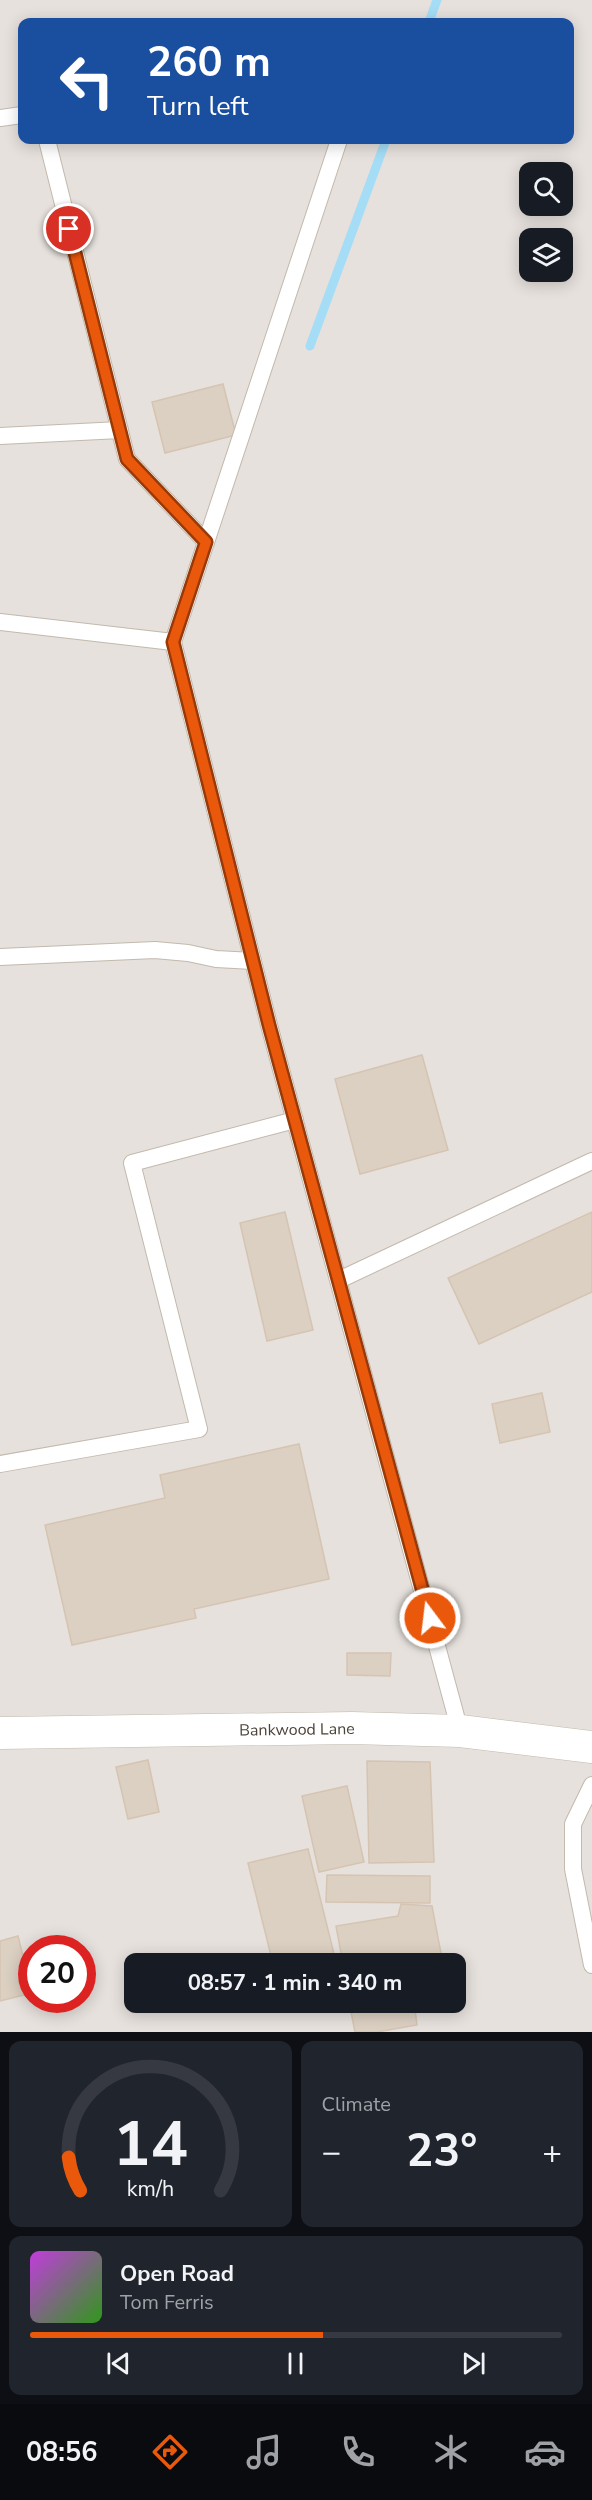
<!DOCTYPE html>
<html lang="en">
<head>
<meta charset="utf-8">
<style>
	body { margin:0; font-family:"Nunito Sans",sans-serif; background:#20242c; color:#f1f3f6; height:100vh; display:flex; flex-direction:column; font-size:22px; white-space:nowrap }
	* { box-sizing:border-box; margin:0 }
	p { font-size:20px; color:#9ea1a6 }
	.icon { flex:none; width:33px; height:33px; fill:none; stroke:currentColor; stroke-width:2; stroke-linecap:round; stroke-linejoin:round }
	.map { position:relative; height:2032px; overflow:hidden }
	.side { display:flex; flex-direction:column; gap:9px; padding:9px; background:#0d0f14; flex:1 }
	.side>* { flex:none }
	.banner { position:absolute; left:18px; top:18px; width:556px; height:126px; border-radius:12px; box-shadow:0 3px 15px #0003; background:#1a4fa0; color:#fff; overflow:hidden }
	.buttons { position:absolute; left:519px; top:162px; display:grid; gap:12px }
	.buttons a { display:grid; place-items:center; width:54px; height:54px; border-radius:12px; background:#171b24; box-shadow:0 3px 15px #0003; font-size:30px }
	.speed { position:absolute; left:18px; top:1935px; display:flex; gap:12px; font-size:30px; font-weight:700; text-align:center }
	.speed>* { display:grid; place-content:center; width:78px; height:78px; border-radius:50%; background:#171b24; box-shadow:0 3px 15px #0003; line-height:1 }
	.speed .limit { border:9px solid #d22; background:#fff; color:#111 }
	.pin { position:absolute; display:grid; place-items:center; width:51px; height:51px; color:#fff; margin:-26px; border:3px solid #fff; border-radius:50%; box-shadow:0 2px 6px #0007 }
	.me { position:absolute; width:66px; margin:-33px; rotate:345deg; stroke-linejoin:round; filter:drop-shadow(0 0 4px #0008) }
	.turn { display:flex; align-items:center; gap:21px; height:126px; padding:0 30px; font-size:27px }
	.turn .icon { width:78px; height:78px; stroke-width:2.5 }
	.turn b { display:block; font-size:42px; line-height:51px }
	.big { font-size:45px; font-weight:700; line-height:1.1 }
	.side .card { flex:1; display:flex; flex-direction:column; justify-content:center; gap:9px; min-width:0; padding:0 21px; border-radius:12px; background:#20242c }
	.side .dial { align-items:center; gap:0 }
	.dial svg { height:156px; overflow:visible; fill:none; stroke:#363941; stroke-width:7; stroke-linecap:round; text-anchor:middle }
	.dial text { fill:#f1f3f6; stroke:none }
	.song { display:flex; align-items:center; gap:18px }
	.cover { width:72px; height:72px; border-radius:9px; background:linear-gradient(135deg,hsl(290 70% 55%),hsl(110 70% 35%)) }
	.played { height:6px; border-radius:3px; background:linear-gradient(90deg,#ea580c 55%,#363941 55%) }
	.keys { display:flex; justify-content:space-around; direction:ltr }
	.heat { display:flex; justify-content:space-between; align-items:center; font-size:33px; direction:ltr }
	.side .tiles { flex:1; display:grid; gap:9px; grid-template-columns:1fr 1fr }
	.card:last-child { grid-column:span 2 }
	.trip { position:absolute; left:124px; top:1953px; width:342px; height:60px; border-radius:12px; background:#171b24; box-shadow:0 3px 15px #0003; font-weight:700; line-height:60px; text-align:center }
	.tabs { display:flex; height:96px; justify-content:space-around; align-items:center; background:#090b0e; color:#9ea1a6 }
	.tabs .icon { width:42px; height:42px }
	.tabs .active { color:#ea580c }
	.tabs b { font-size:27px; color:#f1f3f6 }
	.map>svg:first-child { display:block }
</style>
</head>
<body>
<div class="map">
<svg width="592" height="2032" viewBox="0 0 592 2032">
	<rect width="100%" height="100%" fill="#f6f2eb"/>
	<path fill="#e6e1dc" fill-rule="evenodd" d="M0,0h592v2032h-592zM22,22h548v118h-548zM530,172h32v34h-32zM530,238h32v34h-32zM32,1948h50v52h-50zM135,1964h321v38h-321z"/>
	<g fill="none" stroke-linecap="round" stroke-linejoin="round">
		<g stroke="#a5ddf6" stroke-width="9">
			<polyline points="429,22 437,0"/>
			<polyline points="310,346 386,140"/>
		</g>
	</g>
	<g fill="#dcd0c2" stroke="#d5c4b2" stroke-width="1.5">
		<polygon points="223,384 236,435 165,453 152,402"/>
		<polygon points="422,1055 448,1150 360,1174 335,1079"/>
		<polygon points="285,1212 313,1330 267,1341 240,1223"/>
		<polygon points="592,1212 592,1292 479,1344 448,1278"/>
		<polygon points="542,1393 550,1432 500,1443 492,1404"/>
		<polygon points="299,1444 329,1579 194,1609 196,1618 72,1645 45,1525 165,1498 160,1475"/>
		<polygon points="347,1653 391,1653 390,1676 347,1675"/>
		<polygon points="148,1760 159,1812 128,1819 116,1767"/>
		<polygon points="367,1761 430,1762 434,1862 369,1863"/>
		<polygon points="347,1786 364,1862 319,1872 302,1796"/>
		<polygon points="308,1849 335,1958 312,1964 273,1964 248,1863"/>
		<polygon points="327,1875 430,1876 430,1903 326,1902"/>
		<polygon points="401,1904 432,1906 443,1964 343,1964 336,1926 398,1916"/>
		<polygon points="18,1936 32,1993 0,2001 0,1941"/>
		<polygon points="349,2002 414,2002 417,2025 377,2032 355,2032"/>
	</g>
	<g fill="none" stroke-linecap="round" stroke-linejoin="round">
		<g stroke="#c3b9ad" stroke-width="18">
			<g id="lane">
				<polyline points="0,118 22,115"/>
				<polyline points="47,140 127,459 206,542"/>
				<polyline points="339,140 173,642 269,1025 460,1731"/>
				<polyline points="0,436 120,430"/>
				<polyline points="0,622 173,642"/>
				<polyline points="0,957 155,950 188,953 216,959 253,961"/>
				<polyline points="339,1280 592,1161"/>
				<polyline points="0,1464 199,1429 132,1163 295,1120"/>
				<polyline points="592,1785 573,1824 573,1869 592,1965"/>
			</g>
		</g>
		<g stroke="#c3b9ad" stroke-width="33">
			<g id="street">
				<path id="s1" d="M0,1733l352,-5 108,3 132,16"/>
			</g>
		</g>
		<use href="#lane" stroke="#fff" stroke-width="16"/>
		<use href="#street" stroke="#fff" stroke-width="32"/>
	</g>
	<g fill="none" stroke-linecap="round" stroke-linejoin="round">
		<g stroke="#983908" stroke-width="15">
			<polyline id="route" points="69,229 127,459 206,542 173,642 269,1025 430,1618"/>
		</g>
		<use href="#route" stroke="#ea580c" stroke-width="10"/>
	</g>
	<g text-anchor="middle" stroke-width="5" stroke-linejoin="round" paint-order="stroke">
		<g font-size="16" fill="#4c4238" stroke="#fff">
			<text dy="6" stroke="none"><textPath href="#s1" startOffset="297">Bankwood Lane</textPath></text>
		</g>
	</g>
</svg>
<div class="buttons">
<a><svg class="icon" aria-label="search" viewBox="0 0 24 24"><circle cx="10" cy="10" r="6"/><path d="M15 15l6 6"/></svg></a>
<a><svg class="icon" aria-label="layers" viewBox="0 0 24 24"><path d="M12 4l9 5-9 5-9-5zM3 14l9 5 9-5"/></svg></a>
</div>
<div class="speed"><div class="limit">20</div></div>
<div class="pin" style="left:69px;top:229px;background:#d93025"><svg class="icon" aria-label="arrive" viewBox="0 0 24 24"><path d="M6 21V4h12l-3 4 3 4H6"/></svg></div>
<svg class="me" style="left:430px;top:1618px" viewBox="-20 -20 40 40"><circle r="17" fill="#ea580c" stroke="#fff" stroke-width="3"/><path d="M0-11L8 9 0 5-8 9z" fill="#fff"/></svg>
<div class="trip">08:57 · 1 min · 340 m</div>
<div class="banner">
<div class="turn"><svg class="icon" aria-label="left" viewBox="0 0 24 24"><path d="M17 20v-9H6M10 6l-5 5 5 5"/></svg><div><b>260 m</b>Turn left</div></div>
</div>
</div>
<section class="side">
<div class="tiles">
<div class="card dial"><svg viewBox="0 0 100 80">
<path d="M14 69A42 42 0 1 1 86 69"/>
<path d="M14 69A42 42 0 0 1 8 52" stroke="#ea580c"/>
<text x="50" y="56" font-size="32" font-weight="700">14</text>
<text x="50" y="72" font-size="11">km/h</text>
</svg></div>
<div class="card"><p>Climate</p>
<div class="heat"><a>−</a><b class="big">23°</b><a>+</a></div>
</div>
<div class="card">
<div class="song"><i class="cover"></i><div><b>Open Road</b><p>Tom Ferris</p></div></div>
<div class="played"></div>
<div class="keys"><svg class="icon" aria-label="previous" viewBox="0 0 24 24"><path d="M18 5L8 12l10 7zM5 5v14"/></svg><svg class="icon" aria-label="pause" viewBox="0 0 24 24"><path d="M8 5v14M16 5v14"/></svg><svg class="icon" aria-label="next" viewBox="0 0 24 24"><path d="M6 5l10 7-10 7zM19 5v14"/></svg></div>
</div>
</div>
</section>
<nav class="tabs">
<b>08:56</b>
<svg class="icon active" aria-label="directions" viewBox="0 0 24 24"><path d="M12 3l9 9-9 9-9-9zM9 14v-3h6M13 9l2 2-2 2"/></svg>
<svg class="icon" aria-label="music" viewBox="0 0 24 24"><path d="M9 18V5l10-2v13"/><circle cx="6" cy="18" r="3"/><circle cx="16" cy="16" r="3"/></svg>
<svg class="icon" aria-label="phone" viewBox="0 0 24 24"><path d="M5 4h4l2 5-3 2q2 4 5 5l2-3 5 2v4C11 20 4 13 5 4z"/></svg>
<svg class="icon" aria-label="climate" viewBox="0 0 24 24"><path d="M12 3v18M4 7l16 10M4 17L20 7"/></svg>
<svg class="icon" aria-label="car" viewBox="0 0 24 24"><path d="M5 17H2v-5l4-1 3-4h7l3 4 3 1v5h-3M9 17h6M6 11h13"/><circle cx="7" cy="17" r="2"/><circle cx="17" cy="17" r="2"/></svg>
</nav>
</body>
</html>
